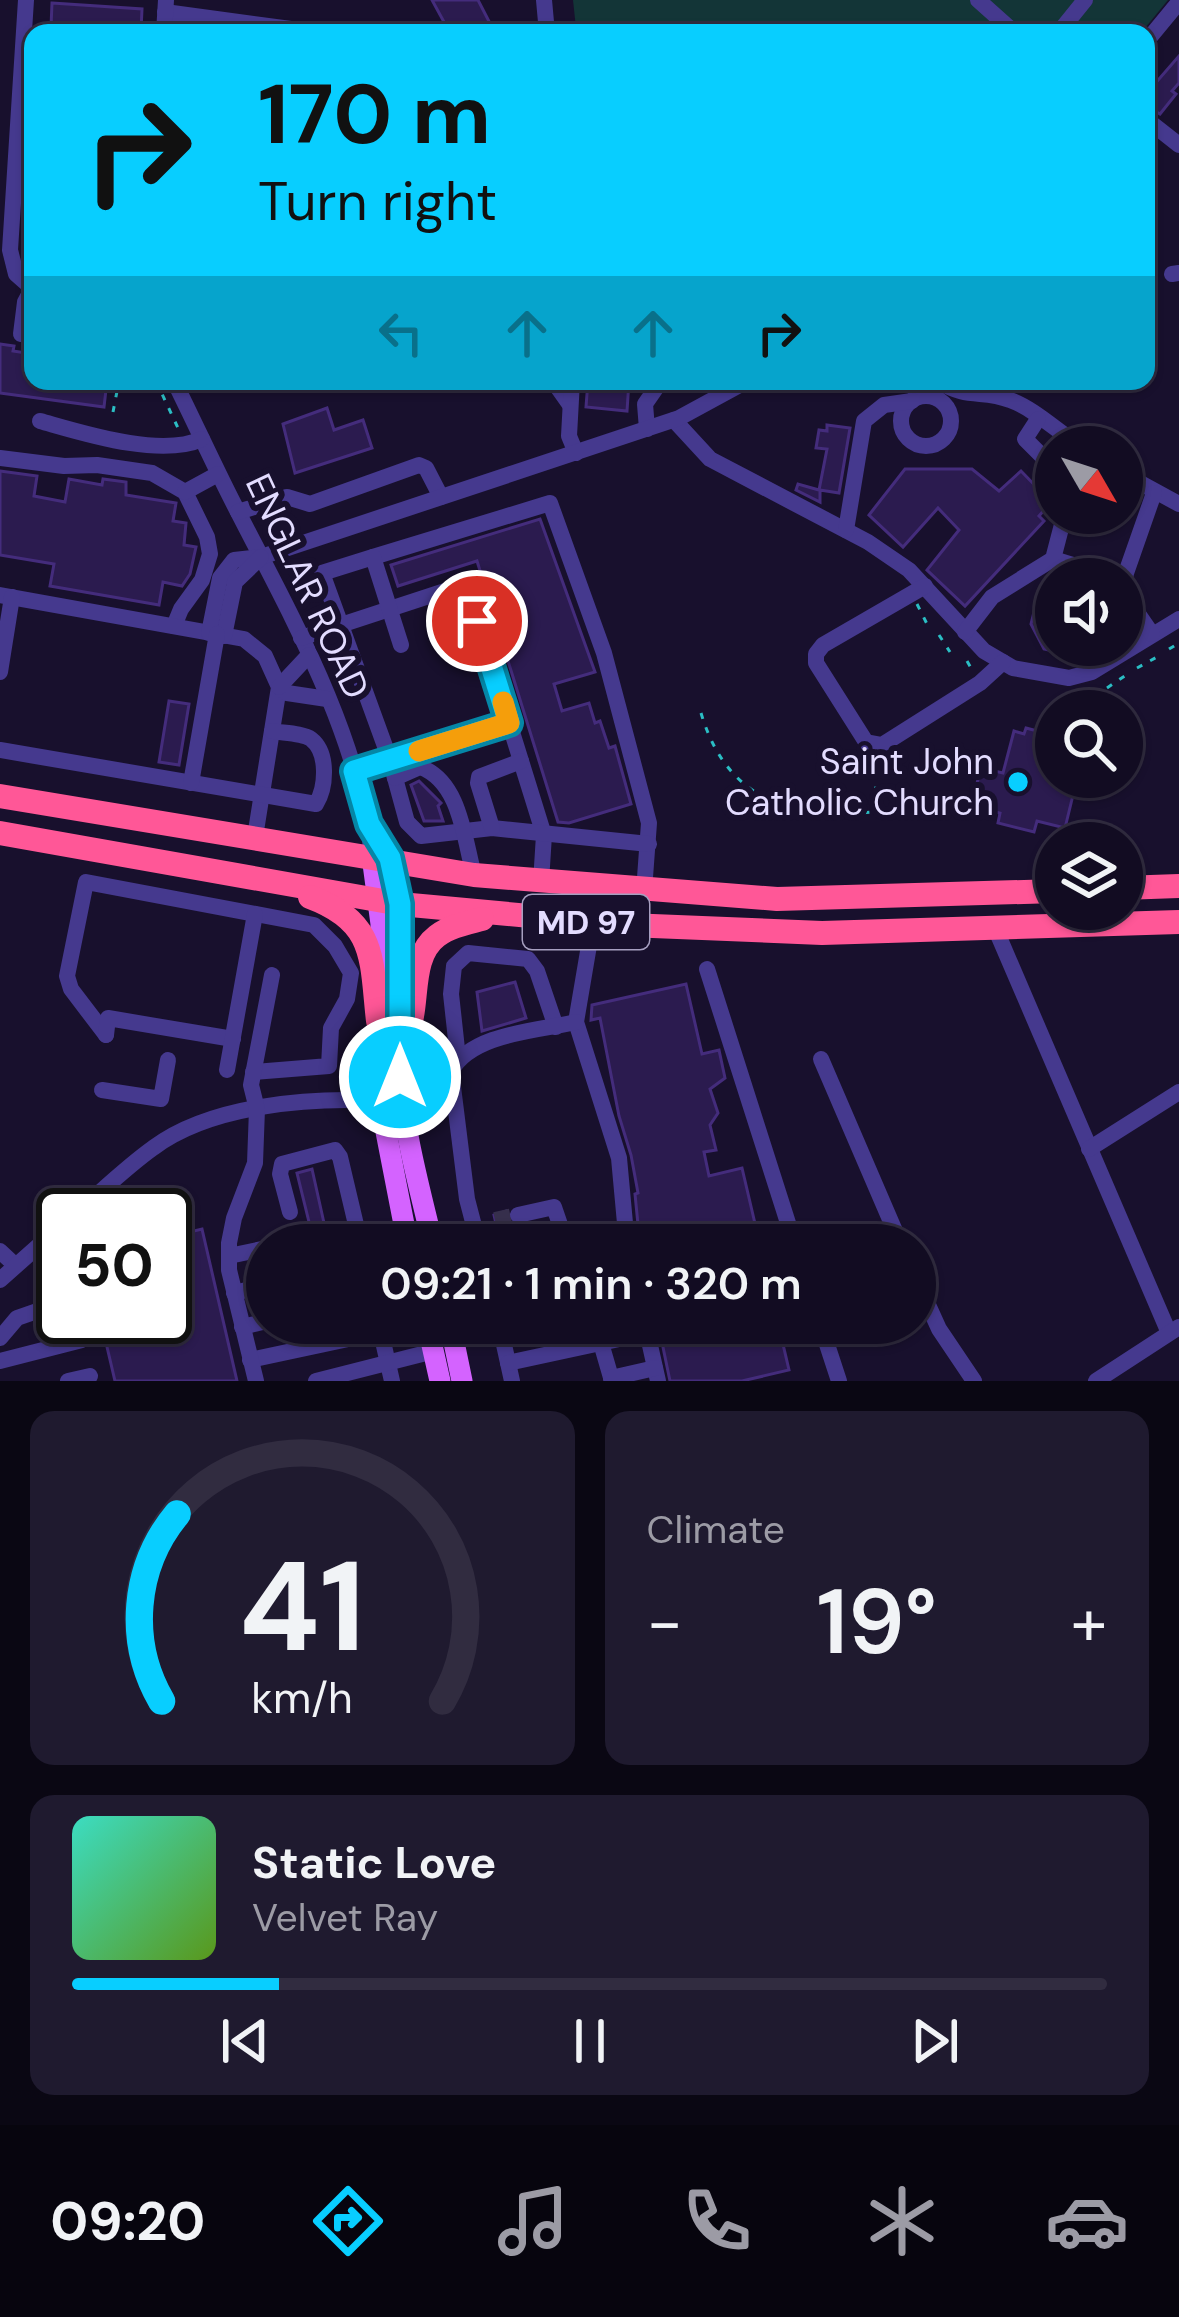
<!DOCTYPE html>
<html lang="en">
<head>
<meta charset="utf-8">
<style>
	body { margin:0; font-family:"DM Sans",sans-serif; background:#1f1a2f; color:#f1f3f6; height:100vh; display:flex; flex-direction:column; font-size:45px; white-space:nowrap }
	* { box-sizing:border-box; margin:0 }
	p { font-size:39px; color:#9c9ba5 }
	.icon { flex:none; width:66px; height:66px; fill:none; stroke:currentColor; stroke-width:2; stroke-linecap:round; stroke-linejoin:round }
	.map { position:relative; height:1381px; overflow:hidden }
	.sheet { display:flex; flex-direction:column; gap:30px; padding:30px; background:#0a0713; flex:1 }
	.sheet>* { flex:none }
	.guide { position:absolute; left:24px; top:24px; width:1131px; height:366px; border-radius:24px; box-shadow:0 3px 9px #0004,0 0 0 3px #312c40; background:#08ceff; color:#111; overflow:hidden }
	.needle { width:78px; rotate:129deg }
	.fabs { position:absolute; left:1035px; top:426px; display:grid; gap:24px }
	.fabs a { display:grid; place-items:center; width:108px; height:108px; border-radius:50%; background:#120c22; box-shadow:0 3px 9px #0004,0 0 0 3px #312c40; font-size:60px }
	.speed { position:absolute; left:36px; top:1188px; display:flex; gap:24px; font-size:60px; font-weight:700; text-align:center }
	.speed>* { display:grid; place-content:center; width:156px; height:156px; border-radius:50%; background:#120c22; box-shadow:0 3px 9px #0004,0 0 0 3px #312c40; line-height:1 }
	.speed .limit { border:6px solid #111; border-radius:18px; background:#fff; color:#111 }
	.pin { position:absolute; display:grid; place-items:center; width:102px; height:102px; color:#fff; margin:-51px; border:6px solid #fff; border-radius:50%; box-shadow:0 3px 12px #0007 }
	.me { position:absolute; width:132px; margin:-66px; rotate:0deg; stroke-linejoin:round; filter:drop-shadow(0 0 9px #0008) }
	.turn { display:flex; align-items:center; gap:42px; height:252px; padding:0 36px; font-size:54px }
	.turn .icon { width:156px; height:156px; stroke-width:2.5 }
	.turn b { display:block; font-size:84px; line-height:102px }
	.lanes { display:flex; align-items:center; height:114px; padding:0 36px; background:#0003; justify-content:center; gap:60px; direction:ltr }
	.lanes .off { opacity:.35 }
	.big { font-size:90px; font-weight:600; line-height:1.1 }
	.sheet .tile { flex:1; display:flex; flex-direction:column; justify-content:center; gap:18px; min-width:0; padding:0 42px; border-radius:24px; background:#1f1a2f }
	.sheet .dial { align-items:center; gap:0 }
	.dial svg { height:312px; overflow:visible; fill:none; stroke:#312c40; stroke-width:7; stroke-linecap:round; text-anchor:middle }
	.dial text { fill:#f1f3f6; stroke:none }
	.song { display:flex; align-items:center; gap:36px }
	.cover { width:144px; height:144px; border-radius:18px; background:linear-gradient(135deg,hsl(170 70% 55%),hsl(90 70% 35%)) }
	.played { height:12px; border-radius:6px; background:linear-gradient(90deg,#08ceff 20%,#312c40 20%) }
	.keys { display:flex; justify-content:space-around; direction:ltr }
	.heat { display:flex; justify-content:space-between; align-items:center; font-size:66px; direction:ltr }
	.sheet .tiles { flex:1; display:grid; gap:30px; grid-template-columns:1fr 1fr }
	.tile:last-child { grid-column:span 2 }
	.trip { position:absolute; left:246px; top:1224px; width:690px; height:120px; border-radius:60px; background:#120c22; box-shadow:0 3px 9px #0004,0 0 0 3px #312c40; font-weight:600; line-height:120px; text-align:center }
	.menu { display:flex; height:192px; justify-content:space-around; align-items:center; background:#07050e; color:#9c9ba5 }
	.menu .icon { width:84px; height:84px }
	.menu .on { color:#08ceff }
	.menu b { font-size:54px; color:#f1f3f6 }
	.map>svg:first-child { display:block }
</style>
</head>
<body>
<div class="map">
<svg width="1179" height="1381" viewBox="0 0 1179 1381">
	<rect width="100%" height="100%" fill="#18102d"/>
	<polygon fill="#133537" points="573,0 1168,0 1141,33 595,33 576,28"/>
	<g fill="#2b1b4f" stroke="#442c7c" stroke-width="3">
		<polygon points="432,0 478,0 495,33 450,33"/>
		<polygon points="52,3 142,9 141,31 62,33 62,27 51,27"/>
		<polygon points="1179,56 1179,83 1172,91 1176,94 1160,114 1146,106 1146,94"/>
		<polygon points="0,344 14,346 13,351 33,354 33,381 107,381 104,407 0,393"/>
		<polygon points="588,381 629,381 627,411 586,407"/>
		<polygon points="327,408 334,430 363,420 372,448 295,473 283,424"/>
		<polygon points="827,425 850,428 839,493 820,490 820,502 796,490 798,484 819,490 827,449 816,448 819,430 827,431"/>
		<polygon points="905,469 972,469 999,491 1021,471 1051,502 1039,516 1044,521 965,606 927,570 959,530 938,508 903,547 869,515"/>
		<polygon points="0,471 37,476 34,496 65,502 69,479 102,485 103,479 126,482 126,495 176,503 173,521 186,523 184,545 196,547 190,574 182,586 163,582 159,605 50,586 54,564 0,555"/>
		<polygon points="540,519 595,672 554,684 562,711 589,703 595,723 600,721 609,748 615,746 631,804 569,823 558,822 477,561 398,586 391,565"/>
		<polygon points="1056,585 1056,645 1091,645 1073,656 1044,649 1031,624 1038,596"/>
		<polygon points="169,701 189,704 179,765 159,762"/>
		<polygon points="1026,728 1056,736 1056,787 1074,791 1065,828 1037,821 1034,832 998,823 1000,813 971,806 981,768 1003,773 1014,731 1024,734"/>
		<polygon points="419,781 441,803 438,806 443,821 424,821 411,785"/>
		<polygon points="515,982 526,1018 482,1031 477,992"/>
		<polygon points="686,984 702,1054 719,1050 725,1078 710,1089 718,1113 710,1125 716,1150 704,1152 709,1176 742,1168 760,1245 640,1245 635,1194 638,1193 631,1155 619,1116 600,1018 591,1020 592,1005"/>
		<polygon points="312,1169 324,1223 310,1226 297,1173"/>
		<polygon points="506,1211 506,1219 513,1227 520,1227 521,1232 533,1229 537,1245 491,1245 491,1239 499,1237 494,1215"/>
		<polygon points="202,1229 237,1381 115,1381 100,1317 165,1317 165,1238"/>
		<polygon points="658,1323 778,1323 789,1370 742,1381 670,1381"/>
	</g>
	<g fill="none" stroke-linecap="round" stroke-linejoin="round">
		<polyline stroke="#362f4c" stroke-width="16" stroke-dasharray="16 8" stroke-linecap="butt" points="495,1220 518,1215"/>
		<g stroke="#2bbec4" stroke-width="3" stroke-dasharray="6 9" stroke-linecap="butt">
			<polyline points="156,381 178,428"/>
			<polyline points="113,412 119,381"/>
			<polyline points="917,604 927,624"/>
			<polyline points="939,635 950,652"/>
			<polyline points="1169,649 1179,643"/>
			<polyline points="967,661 974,673"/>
			<polyline points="1137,668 1157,657"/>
			<polyline points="1107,688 1126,675"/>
			<path d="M701,713c26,87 88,106 173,99l3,-43"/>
		</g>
		<g stroke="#45398e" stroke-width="16">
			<polyline points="26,0 10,250 16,274 33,289"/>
			<polyline points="544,0 547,33"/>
			<polyline points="978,0 1015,33"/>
			<polyline points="165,12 321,33"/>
			<polyline points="164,33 166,0"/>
			<polyline points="1069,33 1064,26 1085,0"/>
			<polyline points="1146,42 1179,2"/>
			<polyline points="1146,119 1179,145"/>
			<polyline points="1172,274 1179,273"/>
			<polyline points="32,289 25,302 21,334 33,335"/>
			<path d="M174,381c22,44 42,89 65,133 53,103 121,224 133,342"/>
			<polyline points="553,381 570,405"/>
			<polyline points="572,381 569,436 576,453"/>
			<path d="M938,381c30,19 44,8 72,19 25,9 49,33 72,47"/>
			<circle cx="926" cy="421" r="25"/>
			<polyline points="1038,419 1025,439 1056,470"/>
			<polyline points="674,420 710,459 868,542 909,570 984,651 1013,668 1069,678 1092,672 1179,619"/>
			<path d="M40,421c43,12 120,37 162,18"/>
			<polyline points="647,429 645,404 661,381"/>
			<polyline points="0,458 64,466 97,465 152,473 185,492 207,537 210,554 202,580 181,609 174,626"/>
			<polyline points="1122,473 1179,504"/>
			<polyline points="185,492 218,474"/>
			<polyline points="238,512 287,497 310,504 419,465 426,468 441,497"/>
			<polyline points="846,530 864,421 884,405 912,401"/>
			<polyline points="373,557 550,503 604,653 649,823 644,891"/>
			<polyline points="1053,559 1118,579"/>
			<polyline points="925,586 823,645 816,654 816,663 866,742 882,745 980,683 1003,662"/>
			<polyline points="0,595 244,639 265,656 279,687 255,837"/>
			<polyline points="965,632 992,597 1053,559 1065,513"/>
			<polyline points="209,633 220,578 234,560 261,557 679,418 747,381"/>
			<polyline points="1152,634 1123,592 1126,573 1154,493"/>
			<polyline points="224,636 235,582 261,557"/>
			<polyline points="301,638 466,584 544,835 541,882"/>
			<polyline points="0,672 12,597"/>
			<polyline points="279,687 287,693 327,699"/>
			<polyline points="279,687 309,655"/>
			<path d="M0,750l316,54c10,-16 13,-51 -5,-65 -8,-6 -29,-6 -39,-8"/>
			<polyline points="354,771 390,760 322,573 373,557 401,645"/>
			<polyline points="395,778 407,822 421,836 492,828 649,844"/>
			<polyline points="191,783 217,634"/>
			<polyline points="492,828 478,783 479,777 521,761"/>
			<path d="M474,875c-10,-37 -14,-94 -54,-108l-25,11 -5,-18 119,-37"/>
			<polyline points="593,922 576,1022 619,1158 627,1245"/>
			<polyline points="996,930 1169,1333"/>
			<polyline points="707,969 795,1245"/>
			<polyline points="106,1035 71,989 67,976 86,882 314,925 335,946 351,973 347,999 331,1028 329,1066 253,1072"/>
			<polyline points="106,1035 108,1018 233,1039"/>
			<polyline points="458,1058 451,994 454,966 468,953 528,959 537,971 556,1027"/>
			<polyline points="821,1059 901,1245"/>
			<polyline points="227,1070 255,914"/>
			<polyline points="102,1090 161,1099 168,1060"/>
			<polyline points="1089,1149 1179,1092"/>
			<polyline points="290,1212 280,1174 282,1164 335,1150 340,1157 357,1229"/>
			<path d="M74,1215c26,-22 51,-47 79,-67 57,-43 157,-51 227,-47"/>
			<polyline points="518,1215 554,1207 567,1245"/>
			<polyline points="282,1245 357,1229 361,1245"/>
			<path d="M479,1245l-12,-46 -16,-128c21,-38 86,-40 125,-49"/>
			<polyline points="0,1251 15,1265"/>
			<polyline points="229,1256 267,1248"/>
			<polyline points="915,1276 939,1329 974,1381"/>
			<polyline points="0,1280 63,1224"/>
			<polyline points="234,1293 267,1285"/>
			<polyline points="486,1323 488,1334 537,1323"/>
			<polyline points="645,1323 658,1381"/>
			<polyline points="820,1323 839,1381"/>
			<polyline points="379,1324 392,1381"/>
			<polyline points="242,1327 267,1321"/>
			<polyline points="501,1331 512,1381"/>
			<polyline points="0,1338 17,1318 63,1302"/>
			<polyline points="601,1343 612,1381"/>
			<polyline points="250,1360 381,1332"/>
			<polyline points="0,1361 82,1340"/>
			<polyline points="508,1363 647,1333"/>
			<polyline points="611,1378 655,1368"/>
			<polyline points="68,1381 90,1376"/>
			<polyline points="256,1381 229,1270 229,1243 234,1218 255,1163 257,1109 251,1085 272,975"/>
			<polyline points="316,1381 434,1351"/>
			<polyline points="1096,1381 1179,1327"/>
		</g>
		<g stroke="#d463ff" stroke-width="21">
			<polyline points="372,856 381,924 379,974"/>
			<path d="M390,858c19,67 8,135 10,204 1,62 19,123 33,183"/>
			<polyline points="378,1005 380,1101 408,1245"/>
			<polyline points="427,1323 440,1381"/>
			<polyline points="450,1323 462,1381"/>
		</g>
		<g stroke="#ff5797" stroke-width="24">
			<polyline points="0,796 474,875 777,899 1056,891"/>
			<polyline points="0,833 400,904 628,925 822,933 1179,922"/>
			<polyline points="1122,888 1179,886"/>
			<path d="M310,897c67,25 61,62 68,124"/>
			<path d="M400,1063c4,-15 9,-31 12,-47 5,-26 1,-62 25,-80 13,-10 30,-13 45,-17"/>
		</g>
	</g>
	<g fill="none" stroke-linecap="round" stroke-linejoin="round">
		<g stroke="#0586a6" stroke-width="30">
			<polyline id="route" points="400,1077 400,904 390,858 369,824 354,771 509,723 477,621"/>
		</g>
		<use href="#route" stroke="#08ceff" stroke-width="21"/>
		<polyline stroke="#f59e0b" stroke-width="21" points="419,751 509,723 503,702"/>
	</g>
	<circle fill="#08ceff" stroke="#18102d" stroke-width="4.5" cx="1018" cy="782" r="12"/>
	<g text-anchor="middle" stroke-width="12" stroke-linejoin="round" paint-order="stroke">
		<rect fill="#18102d" stroke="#a69fc0" stroke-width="3" x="523" y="895" width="126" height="54" rx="9"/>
		<g font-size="33" font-weight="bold" fill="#e3dcff">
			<text x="586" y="934">MD 97</text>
		</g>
		<g font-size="36" fill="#e3dcff" stroke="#18102d">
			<text transform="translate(308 586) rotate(65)" y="13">ENGLAR ROAD</text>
		</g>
		<g font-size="36" fill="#e3dcff" stroke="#18102d" text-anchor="end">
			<text x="994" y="774">Saint John<tspan x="994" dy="41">Catholic Church</tspan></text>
		</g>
	</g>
</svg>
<div class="fabs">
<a><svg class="needle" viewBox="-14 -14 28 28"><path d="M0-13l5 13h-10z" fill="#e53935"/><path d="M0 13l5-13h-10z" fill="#9c9ba5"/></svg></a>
<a><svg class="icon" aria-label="sound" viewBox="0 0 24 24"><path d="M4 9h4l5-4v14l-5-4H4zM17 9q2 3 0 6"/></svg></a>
<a><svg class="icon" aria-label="search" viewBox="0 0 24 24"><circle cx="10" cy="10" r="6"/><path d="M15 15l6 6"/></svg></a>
<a><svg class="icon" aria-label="layers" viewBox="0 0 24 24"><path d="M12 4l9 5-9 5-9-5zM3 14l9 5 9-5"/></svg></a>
</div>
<div class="speed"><div class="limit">50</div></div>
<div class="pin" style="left:477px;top:621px;background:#d93025"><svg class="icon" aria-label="arrive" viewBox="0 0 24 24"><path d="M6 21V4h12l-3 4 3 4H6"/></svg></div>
<svg class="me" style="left:400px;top:1077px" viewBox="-20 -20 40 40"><circle r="17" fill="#08ceff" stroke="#fff" stroke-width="3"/><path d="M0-11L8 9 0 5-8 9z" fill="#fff"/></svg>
<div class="trip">09:21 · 1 min · 320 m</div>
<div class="guide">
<div class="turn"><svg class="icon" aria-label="right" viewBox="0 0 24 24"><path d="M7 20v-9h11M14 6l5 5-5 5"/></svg><div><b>170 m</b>Turn right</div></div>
<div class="lanes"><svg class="icon off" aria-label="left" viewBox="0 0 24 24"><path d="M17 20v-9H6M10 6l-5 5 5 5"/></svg><svg class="icon off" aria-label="ahead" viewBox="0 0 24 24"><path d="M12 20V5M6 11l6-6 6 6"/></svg><svg class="icon off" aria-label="ahead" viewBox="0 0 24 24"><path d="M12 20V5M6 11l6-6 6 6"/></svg><svg class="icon" aria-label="right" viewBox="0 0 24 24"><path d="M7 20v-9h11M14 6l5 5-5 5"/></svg></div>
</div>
</div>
<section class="sheet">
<div class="tiles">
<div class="tile dial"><svg viewBox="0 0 100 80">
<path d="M14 69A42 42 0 1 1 86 69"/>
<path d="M14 69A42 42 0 0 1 18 21" stroke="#08ceff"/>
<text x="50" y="56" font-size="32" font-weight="700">41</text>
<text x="50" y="72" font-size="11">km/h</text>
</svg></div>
<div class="tile"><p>Climate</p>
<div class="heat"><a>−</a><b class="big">19°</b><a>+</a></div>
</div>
<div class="tile">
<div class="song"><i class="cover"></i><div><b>Static Love</b><p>Velvet Ray</p></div></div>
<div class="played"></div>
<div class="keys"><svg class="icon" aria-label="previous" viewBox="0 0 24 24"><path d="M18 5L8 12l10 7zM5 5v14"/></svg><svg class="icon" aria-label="pause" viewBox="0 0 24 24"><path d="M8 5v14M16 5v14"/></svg><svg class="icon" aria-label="next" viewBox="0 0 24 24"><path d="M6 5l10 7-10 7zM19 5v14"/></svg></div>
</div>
</div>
</section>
<nav class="menu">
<b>09:20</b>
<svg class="icon on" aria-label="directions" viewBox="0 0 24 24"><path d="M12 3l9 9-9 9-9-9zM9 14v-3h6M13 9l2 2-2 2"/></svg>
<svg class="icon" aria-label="music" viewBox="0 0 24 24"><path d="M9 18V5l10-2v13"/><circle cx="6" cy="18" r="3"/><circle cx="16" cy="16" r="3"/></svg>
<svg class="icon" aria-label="phone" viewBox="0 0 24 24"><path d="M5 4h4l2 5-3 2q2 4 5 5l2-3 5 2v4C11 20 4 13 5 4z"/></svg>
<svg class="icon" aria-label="climate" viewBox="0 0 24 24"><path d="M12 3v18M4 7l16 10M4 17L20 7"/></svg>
<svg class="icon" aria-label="car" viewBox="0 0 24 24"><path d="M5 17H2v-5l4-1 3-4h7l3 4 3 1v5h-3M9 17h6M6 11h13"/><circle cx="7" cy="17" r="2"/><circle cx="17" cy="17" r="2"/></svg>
</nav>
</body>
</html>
